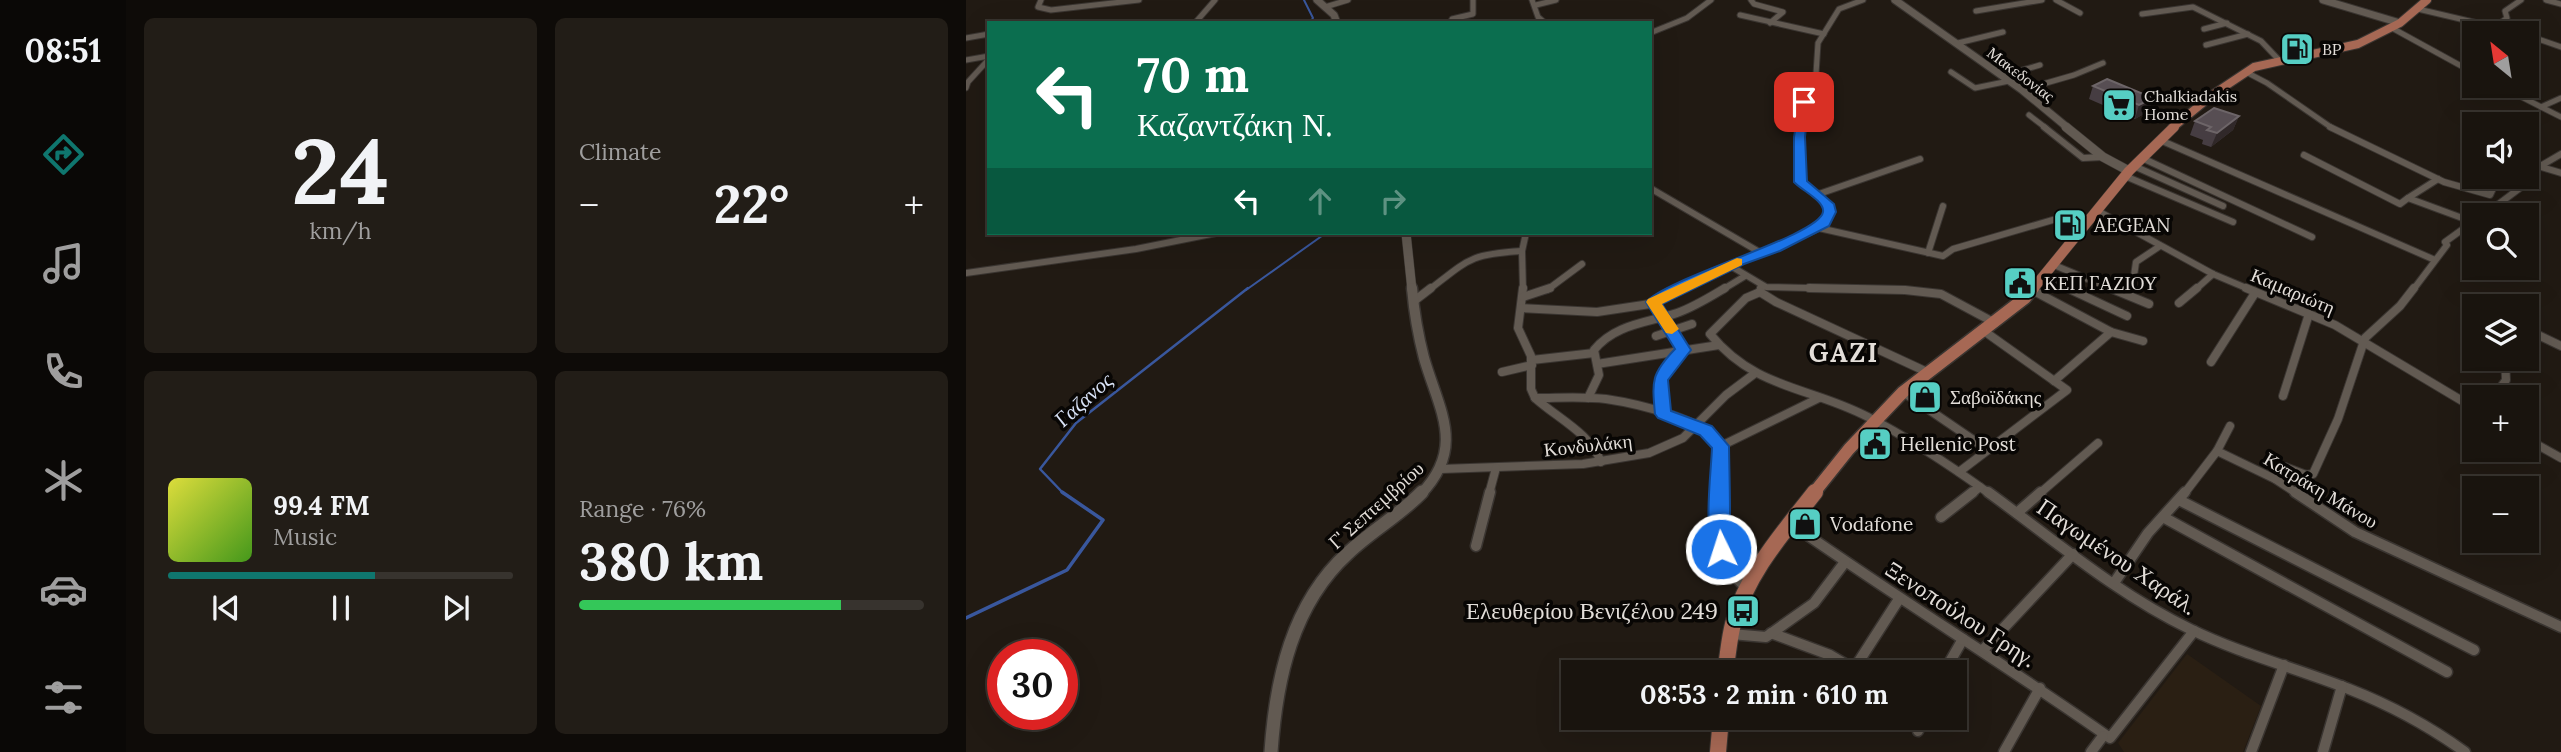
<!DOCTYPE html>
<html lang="en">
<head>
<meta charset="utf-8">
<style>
	body { margin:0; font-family:Lora,serif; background:#221d17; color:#f1f3f6; height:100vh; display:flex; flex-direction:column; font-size:26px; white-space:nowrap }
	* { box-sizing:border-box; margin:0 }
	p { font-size:23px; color:#9f9e9e }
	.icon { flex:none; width:38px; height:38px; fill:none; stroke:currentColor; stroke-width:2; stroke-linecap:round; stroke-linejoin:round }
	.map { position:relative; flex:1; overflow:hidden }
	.details { display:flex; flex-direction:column; gap:18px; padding:18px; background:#0e0b08; width:840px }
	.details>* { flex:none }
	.guide { position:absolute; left:21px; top:21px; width:665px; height:214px; border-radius:0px; box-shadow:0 7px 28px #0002,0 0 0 2px #37332e; background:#0b6e4f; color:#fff; overflow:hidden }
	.needle { width:46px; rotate:330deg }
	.tools { position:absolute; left:1496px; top:21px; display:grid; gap:14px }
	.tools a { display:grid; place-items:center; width:77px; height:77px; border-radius:0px; background:#19140e; box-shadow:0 7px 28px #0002,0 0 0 2px #37332e; font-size:35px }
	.speed { position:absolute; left:21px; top:639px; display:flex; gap:14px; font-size:35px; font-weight:700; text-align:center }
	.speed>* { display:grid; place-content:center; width:91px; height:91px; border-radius:50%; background:#19140e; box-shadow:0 7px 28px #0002,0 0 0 2px #37332e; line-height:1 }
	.speed .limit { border:10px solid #d22; background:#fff; color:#111 }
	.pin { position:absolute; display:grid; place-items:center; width:60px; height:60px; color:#fff; margin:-30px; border-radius:14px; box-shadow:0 4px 10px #0006 }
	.me { position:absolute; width:77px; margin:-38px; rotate:356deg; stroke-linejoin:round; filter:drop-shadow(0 0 5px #0008) }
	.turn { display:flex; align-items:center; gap:24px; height:147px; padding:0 35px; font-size:32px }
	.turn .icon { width:91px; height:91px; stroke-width:2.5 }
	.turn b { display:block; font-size:49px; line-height:60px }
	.lanes { display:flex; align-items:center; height:66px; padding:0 35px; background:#0003; justify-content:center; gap:35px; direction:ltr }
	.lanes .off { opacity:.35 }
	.big { font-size:52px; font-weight:700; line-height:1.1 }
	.details .widget { flex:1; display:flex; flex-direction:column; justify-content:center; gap:10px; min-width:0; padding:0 24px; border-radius:10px; background:#221d17 }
	.details .dial { align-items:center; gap:0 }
	.dial b { font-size:91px; line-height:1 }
	.song { display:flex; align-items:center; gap:21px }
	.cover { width:84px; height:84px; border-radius:10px; background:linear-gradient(135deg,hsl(60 70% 55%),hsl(100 70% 35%)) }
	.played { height:7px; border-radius:4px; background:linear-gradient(90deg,#0f766e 60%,#37332e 60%) }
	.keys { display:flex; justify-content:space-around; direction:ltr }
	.heat { display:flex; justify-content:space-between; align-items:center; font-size:38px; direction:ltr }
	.charge { height:10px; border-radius:5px; background:linear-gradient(90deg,#34c759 76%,#37332e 0) }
	.details .tiles { flex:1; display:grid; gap:18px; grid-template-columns:repeat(2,1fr) }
	.trip { position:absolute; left:595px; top:660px; width:406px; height:70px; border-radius:0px; background:#19140e; box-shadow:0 7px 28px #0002,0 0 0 2px #37332e; font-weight:700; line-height:70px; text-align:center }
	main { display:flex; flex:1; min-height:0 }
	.tabs { display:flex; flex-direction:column; width:126px; justify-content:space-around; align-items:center; background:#0a0806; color:#9f9e9e }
	.tabs .icon { width:49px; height:49px }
	.tabs .active { color:#0f766e }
	.tabs b { font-size:32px; color:#f1f3f6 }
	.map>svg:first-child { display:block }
</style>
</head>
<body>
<main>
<nav class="tabs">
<b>08:51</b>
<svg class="icon active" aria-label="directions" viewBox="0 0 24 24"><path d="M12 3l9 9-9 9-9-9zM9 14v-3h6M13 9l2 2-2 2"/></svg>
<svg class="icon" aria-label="music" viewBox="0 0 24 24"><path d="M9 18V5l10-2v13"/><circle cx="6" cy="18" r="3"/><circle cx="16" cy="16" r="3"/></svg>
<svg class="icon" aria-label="phone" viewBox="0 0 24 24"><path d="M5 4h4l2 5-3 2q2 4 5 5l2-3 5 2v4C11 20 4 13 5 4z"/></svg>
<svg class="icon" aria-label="climate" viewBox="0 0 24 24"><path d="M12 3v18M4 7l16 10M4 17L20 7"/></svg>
<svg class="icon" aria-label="car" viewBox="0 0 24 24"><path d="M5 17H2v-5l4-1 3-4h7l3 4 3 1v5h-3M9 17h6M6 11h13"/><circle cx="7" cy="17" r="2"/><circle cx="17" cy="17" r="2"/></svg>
<svg class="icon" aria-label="filters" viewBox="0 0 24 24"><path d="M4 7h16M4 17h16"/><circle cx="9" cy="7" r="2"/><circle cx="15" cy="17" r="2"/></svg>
</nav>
<section class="details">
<div class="tiles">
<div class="widget dial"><b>24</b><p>km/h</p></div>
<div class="widget"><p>Climate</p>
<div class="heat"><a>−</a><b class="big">22°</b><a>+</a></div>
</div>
<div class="widget">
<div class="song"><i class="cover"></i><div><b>99.4 FM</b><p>Music</p></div></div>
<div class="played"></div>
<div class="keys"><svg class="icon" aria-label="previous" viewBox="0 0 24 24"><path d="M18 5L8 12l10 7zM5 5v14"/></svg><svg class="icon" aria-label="pause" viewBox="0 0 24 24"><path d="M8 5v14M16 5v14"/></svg><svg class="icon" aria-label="next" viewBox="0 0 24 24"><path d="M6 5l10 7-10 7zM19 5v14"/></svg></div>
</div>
<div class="widget"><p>Range · 76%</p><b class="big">380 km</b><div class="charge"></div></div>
</div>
</section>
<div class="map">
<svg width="1595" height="752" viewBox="0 0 1595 752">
	<rect width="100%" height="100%" fill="#211a13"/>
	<polygon fill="#2a1f13" points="1221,654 1295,706 1277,752 1158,752 1152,743"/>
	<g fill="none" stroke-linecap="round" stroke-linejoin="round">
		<g stroke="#39579d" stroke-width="2">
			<polyline points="338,0 347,18 343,23"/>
			<polyline points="280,290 360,233"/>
		</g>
		<polyline stroke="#39579d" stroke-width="2.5" points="98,494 74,469 110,423 282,288"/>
		<polyline stroke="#39579d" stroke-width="3.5" points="0,618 101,570 137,520 96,492"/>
		<g stroke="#3a3531" stroke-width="7">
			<g id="minor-far3">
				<polyline points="75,0 72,7 85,10 173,0"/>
				<polyline points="566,0 572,17 579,23"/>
				<polyline points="785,0 788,4 817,12 804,23"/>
				<polyline points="1090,0 1114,13"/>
				<polyline points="1580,0 1595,4"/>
				<polyline points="570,5 590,0"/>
				<polyline points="359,7 382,0"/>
				<polyline points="1452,9 1554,33"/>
				<polyline points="1010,11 1076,0"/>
				<polyline points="1176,14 1227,7 1295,41 1313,60"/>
				<polyline points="774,15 858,34"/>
				<polyline points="229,23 249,0"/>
				<polyline points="484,23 486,19 507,14 507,0"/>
				<polyline points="1530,26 1541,18 1539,11 1555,0"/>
				<polyline points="1426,28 1508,73"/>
				<polyline points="1238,29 1261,23"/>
				<polyline points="684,33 721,18 745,0"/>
				<polyline points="1561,35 1595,47"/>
				<polyline points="0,38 23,34"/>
				<polyline points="992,43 1037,32"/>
				<polyline points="1240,45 1282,34"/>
				<polyline points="0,60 23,56"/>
				<polyline points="985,72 1009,88 1043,81"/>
				<polyline points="1280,72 1301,83 1366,128"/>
				<polyline points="1036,76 1074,65"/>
				<polyline points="1534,86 1595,117"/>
				<polyline points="0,88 2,82 23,59"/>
				<polyline points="1056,90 1108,75 1137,63"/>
				<polyline points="1575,107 1595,98"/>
				<polyline points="1063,115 1080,128"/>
				<polyline points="835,128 840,95 850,74 852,43 873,9 897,0"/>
			</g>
		</g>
		<g stroke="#3a3531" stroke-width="8">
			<g id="minor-far2">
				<polyline points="1078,127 1117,158 1137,157"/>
				<polyline points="1364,127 1478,182 1524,195 1530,182 1548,183 1559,177"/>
				<polyline points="1194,140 1469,260"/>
				<polyline points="1338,155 1434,204 1442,198 1507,222"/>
				<polyline points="1176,158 1346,237"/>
				<polyline points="1168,166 1257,206"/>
				<polyline points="1572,166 1595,173"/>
				<polyline points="1561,174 1595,154"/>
				<polyline points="1159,176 1267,222"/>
				<polyline points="684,188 795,253"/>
				<polyline points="850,195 954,159"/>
				<polyline points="1442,198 1472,179"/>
				<polyline points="1130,210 1247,274 1285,290"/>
				<polyline points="1518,215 1554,188 1556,185 1552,181"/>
				<polyline points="853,228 977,256 987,249 1097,217 1106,216 1121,221"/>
				<polyline points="962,253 977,206"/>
				<polyline points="763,265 800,287 924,290"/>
				<polyline points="1088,265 1148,290"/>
				<polyline points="0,273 170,249 250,233"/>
				<polyline points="1168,276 1170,262 1194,246"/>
				<polyline points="1078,277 1105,290"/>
				<path d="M463,290c40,-31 41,-36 93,-39"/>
				<polyline points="557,290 556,251 560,233"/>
				<polyline points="581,290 616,264"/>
				<polyline points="713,290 763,265 806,250 853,228 862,216 863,206 834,182 835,127"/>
				<polyline points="756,290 779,276"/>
				<polyline points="1229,290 1247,274"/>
				<polyline points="1447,290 1481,245 1479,242 1508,221"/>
			</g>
		</g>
		<g stroke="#3a3531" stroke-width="10">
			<g id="minor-far1">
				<path d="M557,288l-5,40 13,28v33l4,9c23,0 48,-2 71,1 27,4 101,20 114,46 7,14 1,35 0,49"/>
				<polyline points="795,288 794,292 810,302 961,372"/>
				<polyline points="843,288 939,290 975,294 1029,323"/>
				<polyline points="1101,288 1161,316"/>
				<polyline points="1144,288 1183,304"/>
				<polyline points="1280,288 1369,325 1508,408"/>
				<polyline points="1066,290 1145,332 1177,341"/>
				<path d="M794,292l-14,6 -36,36c46,56 99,52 158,83 43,22 83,49 122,77"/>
				<polyline points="557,297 584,288"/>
				<polyline points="448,301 465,288"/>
				<path d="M688,302l29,48c-23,29 -24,27 -19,64"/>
				<polyline points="1213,303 1231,288"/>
				<polyline points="555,308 631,312 684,304 717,288"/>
				<polyline points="1561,335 1570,334 1595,346"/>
				<polyline points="690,336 726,324"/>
				<polyline points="566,360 628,353"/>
				<polyline points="1245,362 1289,293"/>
				<polyline points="631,364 753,345"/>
				<polyline points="536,372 566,365"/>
				<polyline points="1088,381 1145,332"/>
				<polyline points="937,392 1022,450"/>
				<polyline points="1317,396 1343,314"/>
				<polyline points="1528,397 1540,380 1539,359"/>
				<path d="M569,398c22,20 55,35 66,64"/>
				<path d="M622,398l11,-23 -5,-25c21,-26 53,-27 83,-37 17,-6 33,-16 48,-25"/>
				<polyline points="1264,426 1251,451 1309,479 1332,494"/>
				<polyline points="1561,439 1595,458"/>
				<polyline points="755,446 853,398"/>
				<polyline points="475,469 617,464 683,453 717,438 760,395 788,374"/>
				<polyline points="993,472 1101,390 1018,331"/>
				<polyline points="1309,479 1319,467 1340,475 1347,474 1372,419 1399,338 1434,306 1448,288"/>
				<polyline points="523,494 530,468"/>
				<polyline points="1005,494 1014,487"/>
				<polyline points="1073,494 1132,443"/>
				<polyline points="1218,494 1251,451"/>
			</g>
		</g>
		<g stroke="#3a3531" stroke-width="13">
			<g id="minor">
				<path d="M754,492c-3,36 -4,71 26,95"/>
				<path d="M1022,492c65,47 129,102 202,137 51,25 106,39 159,60 41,16 80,37 116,63"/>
				<polyline points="1329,492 1389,532 1595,627"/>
				<polyline points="1213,500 1508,650"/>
				<polyline points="1051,513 1075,492"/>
				<polyline points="975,517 1007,492"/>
				<polyline points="1197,517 1481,672"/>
				<path d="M824,523c105,74 215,141 320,215l84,-107"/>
				<polyline points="510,546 524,492"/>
				<polyline points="1148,583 1182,533 1219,492"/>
				<polyline points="805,633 864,655 893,672"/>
				<polyline points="765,634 800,637 848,603 879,562"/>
				<polyline points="1016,651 1107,554"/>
				<polyline points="888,669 933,599"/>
				<polyline points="978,672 997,639"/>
				<polyline points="952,731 957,718"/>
				<polyline points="1038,752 1074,688"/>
				<polyline points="1125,752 1137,736"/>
				<polyline points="1285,752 1318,665"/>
				<polyline points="1357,752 1376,686"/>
			</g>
		</g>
		<g stroke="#3a3531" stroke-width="9">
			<g id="tertiary-far3">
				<polyline points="351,0 368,15 371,23"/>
				<polyline points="929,0 1056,90 1102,128"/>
				<polyline points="1357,0 1434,23"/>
			</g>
		</g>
		<g stroke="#3a3531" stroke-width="10">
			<g id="tertiary-far2">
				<polyline points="1100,127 1137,157 1163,171"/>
				<polyline points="440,233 446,290"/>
			</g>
		</g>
		<g stroke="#3a3531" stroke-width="13">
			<path id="tertiary-far1" d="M446,288c2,23 6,47 12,70 15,52 42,89 -3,136"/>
		</g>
		<g stroke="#3a3531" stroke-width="16">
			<path id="tertiary" d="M305,752c5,-73 21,-148 77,-199 23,-22 52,-38 74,-61"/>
		</g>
		<g stroke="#3a3531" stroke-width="10">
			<polyline id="primary-far3" points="1206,128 1249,93 1288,67 1392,44 1434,23 1461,0"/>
		</g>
		<g stroke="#3a3531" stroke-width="11">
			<polyline id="primary-far2" points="1066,290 1163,171 1208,127"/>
		</g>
		<g stroke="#3a3531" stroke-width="15">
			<polyline id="primary-far1" points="847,494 883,449 937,392 1059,298 1067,288"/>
		</g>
		<g stroke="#3a3531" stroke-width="18">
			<g id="primary">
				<path d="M759,672c3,-16 4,-33 8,-48 14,-51 50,-91 82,-132"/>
				<polyline points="752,752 755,718"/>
			</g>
		</g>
		<use href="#minor-far3" stroke="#625a52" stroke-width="5"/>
		<use href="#minor-far2" stroke="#625a52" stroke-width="6"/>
		<use href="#minor-far1" stroke="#625a52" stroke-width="8"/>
		<use href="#minor" stroke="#625a52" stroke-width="10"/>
		<use href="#tertiary-far3" stroke="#625a52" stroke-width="7"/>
		<use href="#tertiary-far2" stroke="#625a52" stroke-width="9"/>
		<use href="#tertiary-far1" stroke="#625a52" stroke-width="10"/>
		<use href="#tertiary" stroke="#625a52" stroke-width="13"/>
		<use href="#primary-far3" stroke="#a66854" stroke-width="8"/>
		<use href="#primary-far2" stroke="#a66854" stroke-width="10"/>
		<use href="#primary-far1" stroke="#a66854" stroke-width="12"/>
		<use href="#primary" stroke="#a66854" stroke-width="16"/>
	</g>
	<g fill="#463d42">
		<polygon points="1127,86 1187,98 1183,111 1169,119 1123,99"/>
		<polygon points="1273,116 1267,130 1245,147 1236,144 1237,140 1224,135 1229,121"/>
	</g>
	<g fill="#302829">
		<polygon points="1187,98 1183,111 1169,119 1173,105"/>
		<polygon points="1273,116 1267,130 1245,147 1251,133"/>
	</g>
	<g fill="#574e53" stroke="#6d6568" stroke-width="2">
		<polygon points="1141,79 1187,98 1173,105 1127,86"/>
		<polygon points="1248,108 1273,116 1251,133 1241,130 1245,127 1229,121"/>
	</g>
	<path fill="#1a73e8" stroke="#114b97" stroke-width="2" d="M834,100l9,2 -4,35 2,44 27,23 2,8 -7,14 -49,25 -36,13 -82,40 29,46 -23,30 3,31 41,15 17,20c0,16 3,101 -1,108l-7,3 -6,-3c-12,-24 -4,-79 -3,-106l-12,-13 -42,-17 -3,-4c-3,-33 -4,-40 20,-65l-29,-47c24,-26 173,-66 177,-90 2,-11 -22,-22 -29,-30v-45z"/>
	<polygon fill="#f59e0b" points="771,258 776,259 776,265 696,304 713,329 706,334 700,333 680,302 682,299"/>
	<defs>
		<g id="fuel-square" transform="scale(1.75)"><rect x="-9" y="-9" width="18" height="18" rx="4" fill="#56cec3" stroke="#080604"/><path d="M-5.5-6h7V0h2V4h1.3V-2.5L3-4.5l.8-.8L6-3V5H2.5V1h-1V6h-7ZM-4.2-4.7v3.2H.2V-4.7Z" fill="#111"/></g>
		<g id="supermarket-square" transform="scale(1.75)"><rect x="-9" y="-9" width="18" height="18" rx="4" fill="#56cec3" stroke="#080604"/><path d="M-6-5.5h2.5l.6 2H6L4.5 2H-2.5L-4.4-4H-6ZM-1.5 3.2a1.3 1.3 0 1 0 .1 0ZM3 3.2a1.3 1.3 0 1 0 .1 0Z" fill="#111"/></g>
		<g id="civic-square" transform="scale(1.75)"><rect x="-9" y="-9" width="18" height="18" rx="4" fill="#56cec3" stroke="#080604"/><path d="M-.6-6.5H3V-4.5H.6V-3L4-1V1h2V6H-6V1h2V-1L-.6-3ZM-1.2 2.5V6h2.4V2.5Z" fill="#111"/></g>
		<g id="shop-square" transform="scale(1.75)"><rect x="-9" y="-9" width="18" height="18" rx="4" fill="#56cec3" stroke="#080604"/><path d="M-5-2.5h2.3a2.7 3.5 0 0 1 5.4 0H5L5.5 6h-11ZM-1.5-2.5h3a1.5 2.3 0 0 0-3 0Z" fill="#111"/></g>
		<g id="bus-square" transform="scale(1.75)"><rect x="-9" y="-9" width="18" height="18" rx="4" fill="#56cec3" stroke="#080604"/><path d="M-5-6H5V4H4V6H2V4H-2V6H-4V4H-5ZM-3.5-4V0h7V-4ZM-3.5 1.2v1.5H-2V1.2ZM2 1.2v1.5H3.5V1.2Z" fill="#111"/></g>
	</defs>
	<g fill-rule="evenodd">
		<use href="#fuel-square" x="1331" y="49"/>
		<use href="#supermarket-square" x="1153" y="105"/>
		<use href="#fuel-square" x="1104" y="225"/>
		<use href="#civic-square" x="1054" y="283"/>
		<use href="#shop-square" x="959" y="397"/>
		<use href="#civic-square" x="909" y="444"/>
		<use href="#shop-square" x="839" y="524"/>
		<use href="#bus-square" x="777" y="611"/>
	</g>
	<g text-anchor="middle" stroke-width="7" stroke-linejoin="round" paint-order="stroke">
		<g font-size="16" fill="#e3ded9" stroke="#080604" text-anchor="start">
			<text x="1356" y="55">BP</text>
			<text x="1178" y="102">Chalkiadakis<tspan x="1178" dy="18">Home</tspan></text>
		</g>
		<g font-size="16" fill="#e3ded9" stroke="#080604">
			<text transform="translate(1055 74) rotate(37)" y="6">Μακεδονίας</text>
		</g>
		<g font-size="19" fill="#e3ded9" stroke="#080604" text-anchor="start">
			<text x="1128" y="232">AEGEAN</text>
			<text x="1078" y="290">ΚΕΠ ΓΑΖΙΟΥ</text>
			<text x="984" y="404">Σαβοϊδάκης</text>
			<text x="934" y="451">Hellenic Post</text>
			<text x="864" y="531">Vodafone</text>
		</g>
		<g font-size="19" fill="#e3ded9" stroke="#080604">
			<text transform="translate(1327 291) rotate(23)" y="7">Καμαριώτη</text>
			<text transform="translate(622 445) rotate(-6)" y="7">Κονδυλάκη</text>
			<text transform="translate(1355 490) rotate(31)" y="7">Κατράκη Μάνου</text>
			<text transform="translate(410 505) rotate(-42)" y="7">Γ' Σεπτεμβρίου</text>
		</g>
		<g font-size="21" font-style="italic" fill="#d9e3f7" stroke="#080604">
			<text transform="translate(118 400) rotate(-42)" y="7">Γαζανος</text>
		</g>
		<g font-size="23" fill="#e3ded9" stroke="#080604">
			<text transform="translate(1151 557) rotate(34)" y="8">Παγωμένου Χαράλ.</text>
			<text transform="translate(995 614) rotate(33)" y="8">Ξενοπούλου Γρηγ.</text>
		</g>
		<g font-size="23" fill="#e3ded9" stroke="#080604" text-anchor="end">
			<text x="752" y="619">Ελευθερίου Βενιζέλου 249</text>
		</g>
		<g font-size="26" font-weight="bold" letter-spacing="2" fill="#e3ded9" stroke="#080604">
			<text x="878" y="362">GAZI</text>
		</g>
	</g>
</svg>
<div class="tools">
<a><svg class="needle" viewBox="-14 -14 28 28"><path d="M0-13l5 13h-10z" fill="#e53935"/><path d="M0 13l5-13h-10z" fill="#9f9e9e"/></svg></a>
<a><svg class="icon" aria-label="sound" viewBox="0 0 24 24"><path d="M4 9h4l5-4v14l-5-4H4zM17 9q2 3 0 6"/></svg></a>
<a><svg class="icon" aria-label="search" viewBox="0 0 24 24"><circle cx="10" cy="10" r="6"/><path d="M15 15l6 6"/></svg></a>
<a><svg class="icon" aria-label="layers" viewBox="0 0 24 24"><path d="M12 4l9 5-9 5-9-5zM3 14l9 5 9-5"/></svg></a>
<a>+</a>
<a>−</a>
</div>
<div class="speed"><div class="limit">30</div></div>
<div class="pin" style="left:838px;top:102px;background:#d93025"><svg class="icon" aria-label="arrive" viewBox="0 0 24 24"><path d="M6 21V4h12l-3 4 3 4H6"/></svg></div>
<svg class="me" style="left:755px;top:549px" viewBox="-20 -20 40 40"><circle r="17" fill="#1a73e8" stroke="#fff" stroke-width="3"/><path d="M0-11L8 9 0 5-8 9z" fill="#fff"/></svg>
<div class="trip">08:53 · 2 min · 610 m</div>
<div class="guide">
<div class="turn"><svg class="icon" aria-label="left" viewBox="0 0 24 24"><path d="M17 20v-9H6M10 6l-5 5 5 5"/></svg><div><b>70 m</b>Καζαντζάκη Ν.</div></div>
<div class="lanes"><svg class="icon" aria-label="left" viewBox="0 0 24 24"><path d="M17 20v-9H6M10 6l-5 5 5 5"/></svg><svg class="icon off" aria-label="ahead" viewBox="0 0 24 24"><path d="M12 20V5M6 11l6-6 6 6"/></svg><svg class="icon off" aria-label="right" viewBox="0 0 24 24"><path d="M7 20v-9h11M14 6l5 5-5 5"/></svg></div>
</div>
</div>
</main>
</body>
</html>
